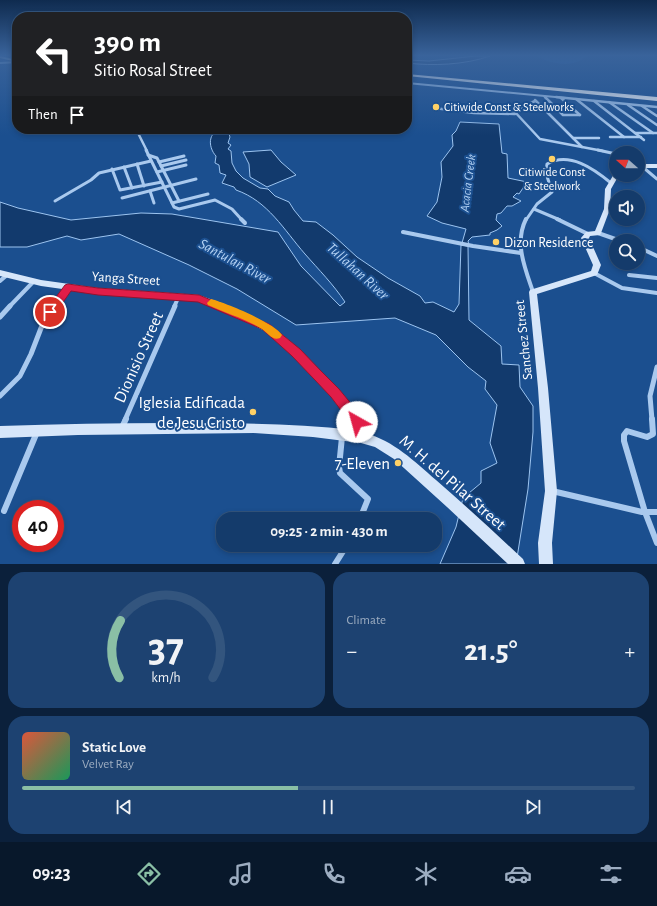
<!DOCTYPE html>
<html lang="en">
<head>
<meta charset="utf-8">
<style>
	body { margin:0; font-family:"Alegreya Sans",sans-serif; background:#1d4271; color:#f1f3f6; height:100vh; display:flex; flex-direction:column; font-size:15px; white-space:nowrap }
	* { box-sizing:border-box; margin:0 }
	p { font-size:13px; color:#9dadc1 }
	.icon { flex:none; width:22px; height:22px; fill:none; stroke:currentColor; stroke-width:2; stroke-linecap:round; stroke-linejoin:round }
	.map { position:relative; height:564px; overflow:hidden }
	.sheet { display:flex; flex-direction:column; gap:8px; padding:8px; background:#0b203b; flex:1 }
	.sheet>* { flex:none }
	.guide { position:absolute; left:12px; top:12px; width:400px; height:122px; border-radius:16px; box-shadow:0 2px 6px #0003,0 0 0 1px #33557e; background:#202124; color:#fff; overflow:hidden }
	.needle { width:26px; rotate:291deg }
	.fabs { position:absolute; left:609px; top:146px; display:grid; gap:8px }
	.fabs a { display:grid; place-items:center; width:36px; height:36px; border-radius:50%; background:#143b6b; box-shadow:0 2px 6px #0003,0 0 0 1px #33557e; font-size:20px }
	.speed { position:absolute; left:12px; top:500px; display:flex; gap:8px; font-size:20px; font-weight:700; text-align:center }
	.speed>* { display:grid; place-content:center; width:52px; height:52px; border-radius:50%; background:#143b6b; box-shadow:0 2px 6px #0003,0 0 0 1px #33557e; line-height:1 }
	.speed .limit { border:6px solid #d22; background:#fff; color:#111 }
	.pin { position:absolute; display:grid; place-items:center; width:34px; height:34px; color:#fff; margin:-17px; border:2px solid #fff; border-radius:50%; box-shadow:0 1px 4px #0007 }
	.me { position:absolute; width:44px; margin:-22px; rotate:322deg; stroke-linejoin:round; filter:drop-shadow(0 0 3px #0008) }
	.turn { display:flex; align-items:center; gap:14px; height:84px; padding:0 16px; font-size:18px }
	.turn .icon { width:52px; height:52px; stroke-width:2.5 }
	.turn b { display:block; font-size:28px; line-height:34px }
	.then { display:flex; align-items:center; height:38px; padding:0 16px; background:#0003; gap:8px; font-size:15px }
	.big { font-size:30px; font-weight:700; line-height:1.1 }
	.sheet .tile { flex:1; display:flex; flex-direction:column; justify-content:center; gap:6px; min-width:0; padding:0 14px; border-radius:16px; background:#1d4271 }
	.sheet .dial { align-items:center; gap:0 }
	.dial svg { height:104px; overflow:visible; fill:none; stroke:#33557e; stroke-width:7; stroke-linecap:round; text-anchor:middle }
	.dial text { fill:#f1f3f6; stroke:none }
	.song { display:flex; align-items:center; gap:12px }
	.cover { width:48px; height:48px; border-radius:6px; background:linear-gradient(135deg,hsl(10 70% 55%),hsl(150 70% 35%)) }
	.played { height:4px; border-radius:2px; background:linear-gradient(90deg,#8abfa5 45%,#33557e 45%) }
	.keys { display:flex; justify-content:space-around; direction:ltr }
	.heat { display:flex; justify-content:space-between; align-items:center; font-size:22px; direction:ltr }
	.sheet .tiles { flex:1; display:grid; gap:8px; grid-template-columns:1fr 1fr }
	.tile:last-child { grid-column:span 2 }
	.trip { position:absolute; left:216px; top:512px; width:226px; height:40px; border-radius:16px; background:#143b6b; box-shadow:0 2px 6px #0003,0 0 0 1px #33557e; font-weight:700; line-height:40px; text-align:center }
	.menu { display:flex; height:64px; justify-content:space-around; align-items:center; background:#08182b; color:#9dadc1 }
	.menu .icon { width:28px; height:28px }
	.menu .on { color:#8abfa5 }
	.menu b { font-size:18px; color:#f1f3f6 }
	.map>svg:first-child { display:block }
</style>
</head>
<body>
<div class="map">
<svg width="657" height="564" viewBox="0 0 657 564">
	<rect width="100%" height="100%" fill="#1b4f8f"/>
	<path fill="#2461a8" d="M536,56h51c-15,13 -35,8 -51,0z"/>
	<g fill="#123a6d" stroke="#9cc4f0">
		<path d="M476,56h14c-26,9 -57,10 -83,7v-3l22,1z"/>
		<polygon points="460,122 499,124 502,153 507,154 508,178 527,182 519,194 517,193 513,197 521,201 512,206 507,206 501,213 497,214 496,220 502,226 497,230 490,233 490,235 472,237 468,241 469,245 462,243 466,229 442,223 427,216 437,202 442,177 441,162 453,146 452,135 456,131"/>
		<path d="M215,129h17l-3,5 1,3 -2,6 3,2 -3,4 3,2 1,12 4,8 7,7 17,10 8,1 7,7 14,6 5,8 9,11 13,1 17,13 24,22 31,21 32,18 5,7 8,-1 21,10 5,-8 2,-59 7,1 1,74 32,26 1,18 17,1 1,22 13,19v26l-5,57 -12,75h-76l16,-37 7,-29 18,-15v-12l16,-8 -7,-20 7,-38 -12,-16 1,-8 -18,-14 -32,-32 -41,-17 -99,7 -59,-36 -48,-24 -70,-31 -38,6 -14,-4 -40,11h-27v-45l18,6 53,12 70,-7 31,1 106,18 23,34 39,40 5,-4c-12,-18 -26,-32 -40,-48 -21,-24 -37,-53 -69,-64l-2,-3 -12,-4 4,-8 -6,-2 -1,-8 -4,-2 1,-7c-4,-4 -7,-12 -5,-18 1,-4 4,-4 4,-9z"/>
		<polygon points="271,150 281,162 296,175 267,187 250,177 249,164 243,152"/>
	</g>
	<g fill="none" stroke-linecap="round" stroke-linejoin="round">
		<g stroke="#a9c9ee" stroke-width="2">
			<polyline points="0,63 17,62"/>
			<polyline points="407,83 566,98"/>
			<polyline points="544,96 546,98"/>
		</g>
		<g stroke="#a9c9ee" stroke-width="2.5">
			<polyline points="545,97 563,115 580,115"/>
			<polyline points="556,97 657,107"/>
			<polyline points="561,98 580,115"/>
			<polyline points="576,99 624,137"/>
			<polyline points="535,100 582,147"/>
			<polyline points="535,101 514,111 540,139 603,151"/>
			<polyline points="594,101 644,140"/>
			<polyline points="609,102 653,133"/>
			<polyline points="628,105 657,125"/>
			<polyline points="642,106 657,116"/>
			<polyline points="434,108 474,113 515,114"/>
			<polyline points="136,129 147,151"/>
			<polyline points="635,133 657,133"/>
			<polyline points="610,137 641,137"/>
			<polyline points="573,138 599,138"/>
		</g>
		<g stroke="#a9c9ee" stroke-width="3">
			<polyline points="146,150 174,207 179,209 215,200 232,209 242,220"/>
			<polyline points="598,150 616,154"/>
			<polyline points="148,155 157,158 179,201"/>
			<polyline points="159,162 184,156"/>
			<polyline points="638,163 657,179"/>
			<polyline points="137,164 144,186"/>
			<polyline points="161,166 186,160"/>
			<polyline points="124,167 132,188"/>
			<polyline points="112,169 120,190 162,182"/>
			<polyline points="157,172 186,165"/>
			<polyline points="150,191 154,203"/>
			<polyline points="122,198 196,179"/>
			<polyline points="55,201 91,180 99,173 151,161"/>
			<polyline points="172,203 208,194"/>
			<polyline points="534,209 560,220"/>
			<path d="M526,220l11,-16 15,-12 -6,-19 1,-9c22,-13 47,5 64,19"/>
		</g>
		<g stroke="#a9c9ee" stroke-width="4">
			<polyline points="241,219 245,223"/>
			<path d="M526,219c-12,24 -1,49 7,73"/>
			<polyline points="557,219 588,234"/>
			<polyline points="403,232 473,246 521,253"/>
			<polyline points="598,233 621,241"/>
			<polyline points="638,247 657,256"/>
			<polyline points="594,273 622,288 657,293"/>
			<polyline points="629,275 657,278"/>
			<polyline points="0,281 7,275"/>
			<polyline points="9,307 34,281"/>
			<polyline points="54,307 68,287"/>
			<polyline points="174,307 179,296"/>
		</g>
		<g stroke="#a9c9ee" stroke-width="5">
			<polyline points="0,317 10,306"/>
			<polyline points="0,396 20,376 31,354 43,323 55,306"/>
			<polyline points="125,420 175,306"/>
			<polyline points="652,420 650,396 657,367"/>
		</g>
		<g stroke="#a9c9ee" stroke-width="6">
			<polyline points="652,419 653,434 647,437 627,431 624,435 624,441 645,512 657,543"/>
			<polyline points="122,427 126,419"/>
			<polyline points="342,437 339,467 340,473 368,499 360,519"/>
			<polyline points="552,491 642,512 657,512"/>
			<polyline points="4,511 37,432"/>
			<polyline points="335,564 347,545"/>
		</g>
		<g fill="#d6e6fa" fill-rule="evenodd">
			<rect x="638" y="164" width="19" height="4"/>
			<polygon points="616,173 616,175 619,175 611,189 610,209 601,233 600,235 590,236 589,238 601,265 597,275 537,294 548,388 557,491 552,543 553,564 539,564 538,543 545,491 538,388 529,292 530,290 591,271 593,265 581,238 586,232 595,231 604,209 605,189 614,174"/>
			<path d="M0,270l41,10 57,8 101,7 25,9 45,20 22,18 48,48 22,28 4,15c29,8 49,28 71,47 30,26 58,52 87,79l2,5h-17l-61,-57 -53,-48 -19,-12 -14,-4 -48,-6 -59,-4 -176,2 -78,3v-12c58,-2 115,-3 172,-3 62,0 121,0 182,7l-2,-6 -21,-28 -46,-48 -22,-18 -45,-22 -20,-7 -100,-7 -57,-8 -41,-10z"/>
		</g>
		<g fill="#fff" fill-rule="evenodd">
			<polygon points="0,56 17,60 17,62 0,58"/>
			<polygon points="407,74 657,97 657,101 407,76"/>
		</g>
	</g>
	<linearGradient id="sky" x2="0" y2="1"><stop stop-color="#0f2b4f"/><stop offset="0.41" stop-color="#39639b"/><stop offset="1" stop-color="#39639b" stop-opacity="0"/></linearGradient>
	<rect width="657" height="135" fill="url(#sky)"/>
	<polygon fill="#e11d48" stroke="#92132f" points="68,284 98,288 199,295 269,324 300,349 322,372 339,389 362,417 363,422 362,426 357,428 353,426 331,397 314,379 292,356 262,329 198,302 98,295 71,291 54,315 47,315 45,312 47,309 65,285"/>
	<path fill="#f59e0b" d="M211,299c15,4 64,24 71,36l-2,3c-8,3 -12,-5 -18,-9 -16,-10 -37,-16 -54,-24l-1,-2z"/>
	<g fill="#ffd166" stroke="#1b4f8f" stroke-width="1.5">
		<circle cx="436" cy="107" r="4"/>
		<circle cx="552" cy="159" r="4"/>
		<circle cx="496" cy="242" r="4"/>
		<circle cx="253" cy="412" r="4"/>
		<circle cx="398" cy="463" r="4"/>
	</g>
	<g text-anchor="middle" stroke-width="4" stroke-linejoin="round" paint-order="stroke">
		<g font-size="12" fill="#fff" stroke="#1b4f8f" text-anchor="start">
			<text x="444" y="111">Citiwide Const &amp; Steelworks</text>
			<text x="552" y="176" text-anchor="middle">Citiwide Const<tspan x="552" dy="14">&amp; Steelwork</tspan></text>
		</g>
		<g font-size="13" font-style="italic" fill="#b5d3f5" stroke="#1b4f8f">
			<text transform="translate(467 183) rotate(-83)" y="5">Acacia Creek</text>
		</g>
		<g font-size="14" fill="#fff" stroke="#1b4f8f" text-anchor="start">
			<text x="504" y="247">Dizon Residence</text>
		</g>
		<g font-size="14" fill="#fff" stroke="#1b4f8f">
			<text transform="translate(126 278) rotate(4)" y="5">Yanga Street</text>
			<text transform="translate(523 340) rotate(-96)" y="5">Sanchez Street</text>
		</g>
		<g font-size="15" font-style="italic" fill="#b5d3f5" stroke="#1b4f8f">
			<text transform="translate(235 261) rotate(28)" y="5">Santulan River</text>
			<text transform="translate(358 271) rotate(42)" y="5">Tullahan River</text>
		</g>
		<g font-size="17" fill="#fff" stroke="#1b4f8f">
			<text transform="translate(138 357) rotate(-66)" y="6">Dionisio Street</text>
			<text transform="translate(453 482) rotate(41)" y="6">M. H. del Pilar Street</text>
		</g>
		<g font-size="17" fill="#fff" stroke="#1b4f8f" text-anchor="end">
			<text x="245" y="408">Iglesia Edificada<tspan x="245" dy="20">de Jesu Cristo</tspan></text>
			<text x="390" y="469">7-Eleven</text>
		</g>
	</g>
</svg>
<div class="fabs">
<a><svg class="needle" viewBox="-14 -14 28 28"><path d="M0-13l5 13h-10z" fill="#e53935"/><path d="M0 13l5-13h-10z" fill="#9dadc1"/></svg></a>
<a><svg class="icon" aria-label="sound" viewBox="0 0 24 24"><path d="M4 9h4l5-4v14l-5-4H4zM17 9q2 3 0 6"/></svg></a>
<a><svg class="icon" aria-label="search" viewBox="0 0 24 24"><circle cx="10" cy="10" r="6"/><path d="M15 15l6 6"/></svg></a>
</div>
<div class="speed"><div class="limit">40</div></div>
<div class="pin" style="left:50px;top:312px;background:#d93025"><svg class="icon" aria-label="arrive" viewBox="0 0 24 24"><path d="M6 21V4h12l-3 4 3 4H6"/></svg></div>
<svg class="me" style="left:357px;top:422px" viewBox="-20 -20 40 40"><circle r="19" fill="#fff"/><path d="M0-13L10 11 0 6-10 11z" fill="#e11d48"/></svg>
<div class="trip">09:25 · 2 min · 430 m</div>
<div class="guide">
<div class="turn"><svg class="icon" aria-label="left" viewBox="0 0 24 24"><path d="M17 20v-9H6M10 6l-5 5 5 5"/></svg><div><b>390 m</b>Sitio Rosal Street</div></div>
<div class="then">Then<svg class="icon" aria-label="arrive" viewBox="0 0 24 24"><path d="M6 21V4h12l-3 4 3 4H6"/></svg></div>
</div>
</div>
<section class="sheet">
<div class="tiles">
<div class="tile dial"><svg viewBox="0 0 100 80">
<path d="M14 69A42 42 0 1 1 86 69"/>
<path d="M14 69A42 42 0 0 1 15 25" stroke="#8abfa5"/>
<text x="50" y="56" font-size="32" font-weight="700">37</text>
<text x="50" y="72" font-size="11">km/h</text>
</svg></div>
<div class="tile"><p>Climate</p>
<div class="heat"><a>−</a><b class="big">21.5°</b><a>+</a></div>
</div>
<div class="tile">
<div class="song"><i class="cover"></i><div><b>Static Love</b><p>Velvet Ray</p></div></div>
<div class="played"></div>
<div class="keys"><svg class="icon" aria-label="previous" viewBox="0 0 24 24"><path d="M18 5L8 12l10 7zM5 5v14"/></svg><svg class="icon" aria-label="pause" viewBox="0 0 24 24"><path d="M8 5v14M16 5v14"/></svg><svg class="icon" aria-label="next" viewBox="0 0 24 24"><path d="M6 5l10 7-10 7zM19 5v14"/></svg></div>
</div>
</div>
</section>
<nav class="menu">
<b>09:23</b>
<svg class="icon on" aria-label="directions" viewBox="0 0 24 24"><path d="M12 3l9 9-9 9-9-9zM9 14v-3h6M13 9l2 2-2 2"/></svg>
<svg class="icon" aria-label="music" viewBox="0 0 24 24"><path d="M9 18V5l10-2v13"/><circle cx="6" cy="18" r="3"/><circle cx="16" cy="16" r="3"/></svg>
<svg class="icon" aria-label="phone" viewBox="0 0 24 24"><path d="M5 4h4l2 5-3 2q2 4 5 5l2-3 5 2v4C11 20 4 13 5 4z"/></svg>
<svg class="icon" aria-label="climate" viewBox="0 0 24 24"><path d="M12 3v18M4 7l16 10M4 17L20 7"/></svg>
<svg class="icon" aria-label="car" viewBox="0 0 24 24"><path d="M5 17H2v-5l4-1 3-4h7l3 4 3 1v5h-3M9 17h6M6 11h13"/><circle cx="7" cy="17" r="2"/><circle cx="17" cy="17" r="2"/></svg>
<svg class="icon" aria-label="filters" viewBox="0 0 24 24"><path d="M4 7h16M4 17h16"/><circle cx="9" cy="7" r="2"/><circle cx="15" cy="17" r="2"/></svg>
</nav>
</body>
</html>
